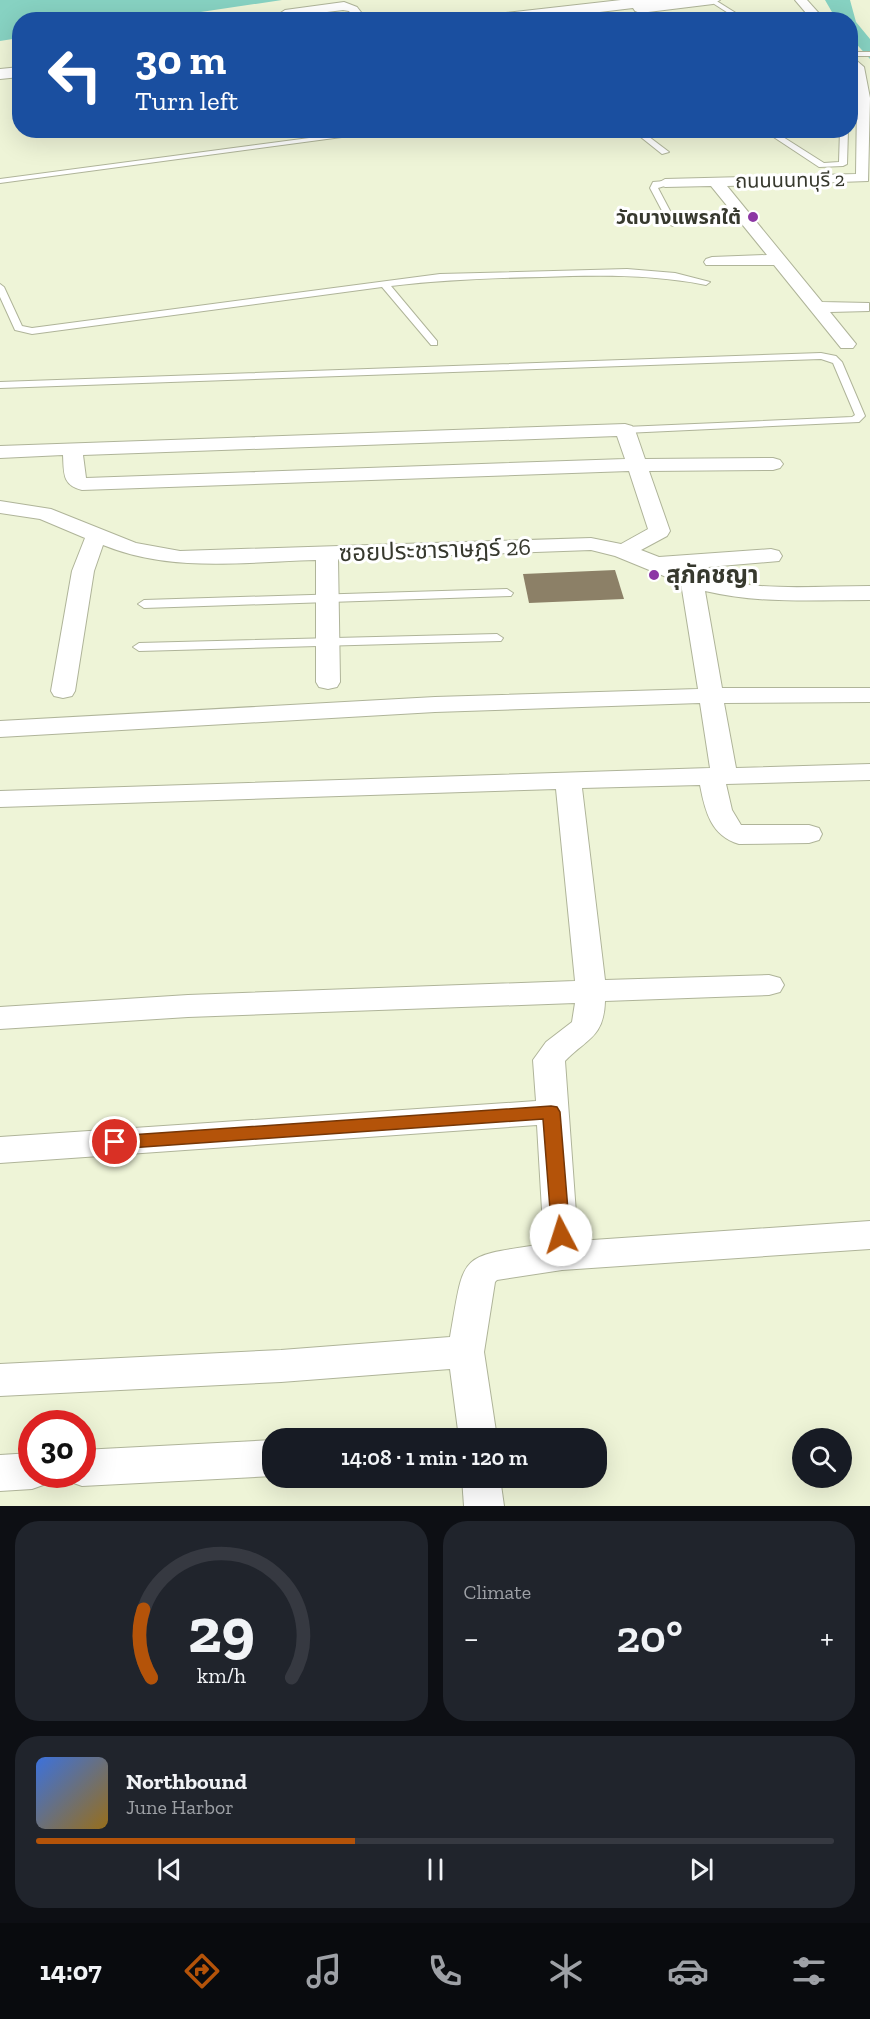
<!DOCTYPE html>
<html lang="en">
<head>
<meta charset="utf-8">
<style>
	body { margin:0; font-family:"Zilla Slab","Noto Sans Thai",serif; background:#20242c; color:#f1f3f6; height:100vh; display:flex; flex-direction:column; font-size:22px; white-space:nowrap }
	* { box-sizing:border-box; margin:0 }
	p { font-size:20px; color:#9ea1a6 }
	.icon { flex:none; width:33px; height:33px; fill:none; stroke:currentColor; stroke-width:2; stroke-linecap:round; stroke-linejoin:round }
	.map { position:relative; height:1506px; overflow:hidden }
	.sheet { display:flex; flex-direction:column; gap:15px; padding:15px; background:#0d0f14; flex:1 }
	.sheet>* { flex:none }
	.hud { position:absolute; left:12px; top:12px; width:846px; height:126px; border-radius:24px; box-shadow:0 6px 24px #0002; background:#1a4fa0; color:#fff; overflow:hidden }
	.tools { position:absolute; left:792px; top:1428px; display:grid; gap:12px }
	.tools a { display:grid; place-items:center; width:60px; height:60px; border-radius:50%; background:#171b24; box-shadow:0 6px 24px #0002; font-size:30px }
	.speed { position:absolute; left:18px; top:1410px; display:flex; gap:12px; font-size:30px; font-weight:700; text-align:center }
	.speed>* { display:grid; place-content:center; width:78px; height:78px; border-radius:50%; background:#171b24; box-shadow:0 6px 24px #0002; line-height:1 }
	.speed .limit { border:9px solid #d22; background:#fff; color:#111 }
	.pin { position:absolute; display:grid; place-items:center; width:51px; height:51px; color:#fff; margin:-26px; border:3px solid #fff; border-radius:50%; box-shadow:0 2px 6px #0007 }
	.me { position:absolute; width:66px; margin:-33px; rotate:355deg; stroke-linejoin:round; filter:drop-shadow(0 0 4px #0008) }
	.turn { display:flex; align-items:center; gap:21px; height:126px; padding:0 24px; font-size:27px }
	.turn .icon { width:78px; height:78px; stroke-width:2.5 }
	.turn b { display:block; font-size:42px; line-height:51px }
	.big { font-size:45px; font-weight:600; line-height:1.1 }
	.sheet .widget { flex:1; display:flex; flex-direction:column; justify-content:center; gap:9px; min-width:0; padding:0 21px; border-radius:24px; background:#20242c }
	.sheet .dial { align-items:center; gap:0 }
	.dial svg { height:156px; overflow:visible; fill:none; stroke:#363941; stroke-width:7; stroke-linecap:round; text-anchor:middle }
	.dial text { fill:#f1f3f6; stroke:none }
	.song { display:flex; align-items:center; gap:18px }
	.cover { width:72px; height:72px; border-radius:9px; background:linear-gradient(135deg,hsl(220 70% 55%),hsl(40 70% 35%)) }
	.played { height:6px; border-radius:3px; background:linear-gradient(90deg,#b45309 40%,#363941 40%) }
	.keys { display:flex; justify-content:space-around; direction:ltr }
	.heat { display:flex; justify-content:space-between; align-items:center; font-size:33px; direction:ltr }
	.sheet .tiles { flex:1; display:grid; gap:15px; grid-template-columns:1fr 1fr }
	.widget:last-child { grid-column:span 2 }
	.trip { position:absolute; left:262px; top:1428px; width:345px; height:60px; border-radius:24px; background:#171b24; box-shadow:0 6px 24px #0002; font-weight:600; line-height:60px; text-align:center }
	.dock { display:flex; height:96px; justify-content:space-around; align-items:center; background:#090b0e; color:#9ea1a6 }
	.dock .icon { width:42px; height:42px }
	.dock .active { color:#b45309 }
	.dock b { font-size:27px; color:#f1f3f6 }
	.map>svg:first-child { display:block }
</style>
</head>
<body>
<div class="map">
<svg width="870" height="1506" viewBox="0 0 870 1506">
	<rect width="100%" height="100%" fill="#eef4d7"/>
	<g fill="#87d2c2">
		<polygon points="0,0 282,0 154,19 20,20 19,38 0,41"/>
		<polygon points="825,0 850,0 856,22 870,39 870,59 851,38 850,20 836,19"/>
	</g>
	<polygon fill="#8c8067" points="615,570 624,599 529,603 523,574"/>
	<g fill="none" stroke-linecap="round" stroke-linejoin="round">
		<g stroke="#afb499" stroke-width="2">
			<g id="lane">
				<polygon points="708,0 715,0 747,20 739,20"/>
				<rect x="850" y="52" width="20" height="4"/>
				<polygon points="370,130 394,130 0,183 0,179"/>
				<polygon points="632,130 640,130 669,152 662,154"/>
				<polygon points="763,130 772,130 824,163 839,162 840,130 848,130 847,164 843,166 819,167"/>
				<polygon points="665,181 668,181 668,185 658,188 677,224 673,226 669,224 650,188 653,182"/>
				<path d="M627,269l48,4 35,9 -4,3c-55,-11 -109,-10 -164,-8 -51,1 -101,3 -151,9l46,55v4h-6l-49,-58 -350,47 -17,-4 -15,-33v-13l4,3 18,39 10,2 408,-54z"/>
				<polygon points="821,353 836,356 842,362 865,416 859,422 625,433 620,430 625,427 852,417 855,415 833,363 821,359 0,388 0,382"/>
				<polygon points="507,589 513,593 511,596 144,608 138,604 144,600"/>
				<polygon points="497,634 503,638 501,641 139,651 133,647 139,643"/>
			</g>
		</g>
		<g stroke="#afb499" stroke-width="2">
			<g id="street">
				<polygon points="795,0 807,0 825,20 812,20"/>
				<polygon points="344,2 357,7 367,20 355,20 349,11 343,10 295,16 298,20 284,20 279,14 285,10"/>
				<polygon points="850,55 864,67 870,98 868,181 727,186 822,302 869,303 869,311 830,312 856,344 853,348 841,348 774,265 706,265 704,262 706,259 712,257 767,255 711,186 665,187 658,183 665,179 856,174 857,102"/>
				<path d="M625,424l7,2 3,4 10,29 128,-1 7,2 3,4 -3,4 -7,2 -124,1 21,60 -3,5 -26,14 18,7 112,-8 8,2 3,5 -3,5 -94,8c59,25 123,17 185,17v14c-56,0 -111,4 -165,-9l17,97h148v14l-146,1 12,65 134,-4v16l-144,4 6,26 9,15h68l10,3 3,6 -3,6 -10,3 -70,1c-28,-8 -34,-33 -39,-59l-118,3 23,192 164,-5 11,3 4,7 -4,7 -11,3 -164,6c-1,37 -19,38 -40,60l13,180 292,-20v28l-308,21 -65,10 -2,2 -11,70 13,86h-38l-9,-69 -169,13 -281,14v-32l281,-14 169,-13c15,-85 7,-80 94,-93l-7,-119 -537,38v-26l536,-36 -3,-41 13,-18 26,-20 3,-19 -387,14 -188,12v-22l188,-12 387,-14 -19,-192 -556,18v-16l710,-23 -10,-65 -265,9 -435,25v-16l435,-24 263,-8 -17,-106 -66,-27 -24,-6 -253,9 2,123 -3,5 -9,2 -9,-2 -3,-5v-122c-71,2 -145,13 -213,-15l-9,26 -19,120 -3,5 -9,2 -9,-2 -3,-5 21,-120 13,-33 -45,-19 -40,-6v-12l51,8 85,34 44,8 411,-13 30,6 27,-15 -19,-58 -547,19c-20,-5 -18,-17 -19,-35l-63,3v-12zM617,436l8,23 -539,19 -3,-23z"/>
				<polygon points="273,1440 273,1476 82,1486 68,1481 66,1474 82,1474 82,1450"/>
				<polygon points="32,1453 32,1474 50,1474 46,1484 32,1489 0,1491 0,1455"/>
				<polygon points="462,1478 500,1478 504,1506 464,1506"/>
			</g>
		</g>
		<g stroke="#afb499" stroke-width="2">
			<g id="secondary">
				<polygon points="621,0 720,0 713,4 640,13 635,11 633,8 533,20 482,20 489,15"/>
				<polygon points="20,67 20,77 0,79 0,69"/>
			</g>
		</g>
		<use href="#lane" fill="#fff" fill-rule="evenodd"/>
		<use href="#street" fill="#fff" fill-rule="evenodd"/>
		<use href="#secondary" fill="#fff" fill-rule="evenodd"/>
	</g>
	<polygon fill="#b45309" stroke="#753606" stroke-width="1.5" points="551,1106 557,1107 560,1112 570,1235 567,1241 561,1243 554,1241 552,1235 543,1119 115,1149 108,1147 106,1142 108,1138 115,1136"/>
	<g fill="#8c37a4" stroke="#fff" stroke-width="2">
		<circle cx="753" cy="217" r="6"/>
		<circle cx="654" cy="575" r="6"/>
	</g>
	<g text-anchor="middle" stroke-width="6" stroke-linejoin="round" paint-order="stroke">
		<g font-size="20" fill="#37392e" stroke="#fff">
			<text transform="translate(790 180) rotate(-1)" y="7">ถนนนนทบุรี 2</text>
		</g>
		<g font-size="20" font-weight="bold" fill="#37392e" stroke="#fff" text-anchor="end">
			<text x="741" y="224">วัดบางแพรกใต้</text>
		</g>
		<g font-size="24" fill="#37392e" stroke="#fff">
			<text transform="translate(435 550) rotate(-2)" y="8">ซอยประชาราษฎร์ 26</text>
		</g>
		<g font-size="24" font-weight="bold" fill="#37392e" stroke="#fff" text-anchor="start">
			<text x="666" y="583">สุภัคชญา</text>
		</g>
	</g>
</svg>
<div class="tools">
<a><svg class="icon" aria-label="search" viewBox="0 0 24 24"><circle cx="10" cy="10" r="6"/><path d="M15 15l6 6"/></svg></a>
</div>
<div class="speed"><div class="limit">30</div></div>
<div class="pin" style="left:115px;top:1142px;background:#d93025"><svg class="icon" aria-label="arrive" viewBox="0 0 24 24"><path d="M6 21V4h12l-3 4 3 4H6"/></svg></div>
<svg class="me" style="left:561px;top:1235px" viewBox="-20 -20 40 40"><circle r="19" fill="#fff"/><path d="M0-13L10 11 0 6-10 11z" fill="#b45309"/></svg>
<div class="trip">14:08 · 1 min · 120 m</div>
<div class="hud">
<div class="turn"><svg class="icon" aria-label="left" viewBox="0 0 24 24"><path d="M17 20v-9H6M10 6l-5 5 5 5"/></svg><div><b>30 m</b>Turn left</div></div>
</div>
</div>
<section class="sheet">
<div class="tiles">
<div class="widget dial"><svg viewBox="0 0 100 80">
<path d="M14 69A42 42 0 1 1 86 69"/>
<path d="M14 69A42 42 0 0 1 10 34" stroke="#b45309"/>
<text x="50" y="56" font-size="32" font-weight="700">29</text>
<text x="50" y="72" font-size="11">km/h</text>
</svg></div>
<div class="widget"><p>Climate</p>
<div class="heat"><a>−</a><b class="big">20°</b><a>+</a></div>
</div>
<div class="widget">
<div class="song"><i class="cover"></i><div><b>Northbound</b><p>June Harbor</p></div></div>
<div class="played"></div>
<div class="keys"><svg class="icon" aria-label="previous" viewBox="0 0 24 24"><path d="M18 5L8 12l10 7zM5 5v14"/></svg><svg class="icon" aria-label="pause" viewBox="0 0 24 24"><path d="M8 5v14M16 5v14"/></svg><svg class="icon" aria-label="next" viewBox="0 0 24 24"><path d="M6 5l10 7-10 7zM19 5v14"/></svg></div>
</div>
</div>
</section>
<nav class="dock">
<b>14:07</b>
<svg class="icon active" aria-label="directions" viewBox="0 0 24 24"><path d="M12 3l9 9-9 9-9-9zM9 14v-3h6M13 9l2 2-2 2"/></svg>
<svg class="icon" aria-label="music" viewBox="0 0 24 24"><path d="M9 18V5l10-2v13"/><circle cx="6" cy="18" r="3"/><circle cx="16" cy="16" r="3"/></svg>
<svg class="icon" aria-label="phone" viewBox="0 0 24 24"><path d="M5 4h4l2 5-3 2q2 4 5 5l2-3 5 2v4C11 20 4 13 5 4z"/></svg>
<svg class="icon" aria-label="climate" viewBox="0 0 24 24"><path d="M12 3v18M4 7l16 10M4 17L20 7"/></svg>
<svg class="icon" aria-label="car" viewBox="0 0 24 24"><path d="M5 17H2v-5l4-1 3-4h7l3 4 3 1v5h-3M9 17h6M6 11h13"/><circle cx="7" cy="17" r="2"/><circle cx="17" cy="17" r="2"/></svg>
<svg class="icon" aria-label="filters" viewBox="0 0 24 24"><path d="M4 7h16M4 17h16"/><circle cx="9" cy="7" r="2"/><circle cx="15" cy="17" r="2"/></svg>
</nav>
</body>
</html>
